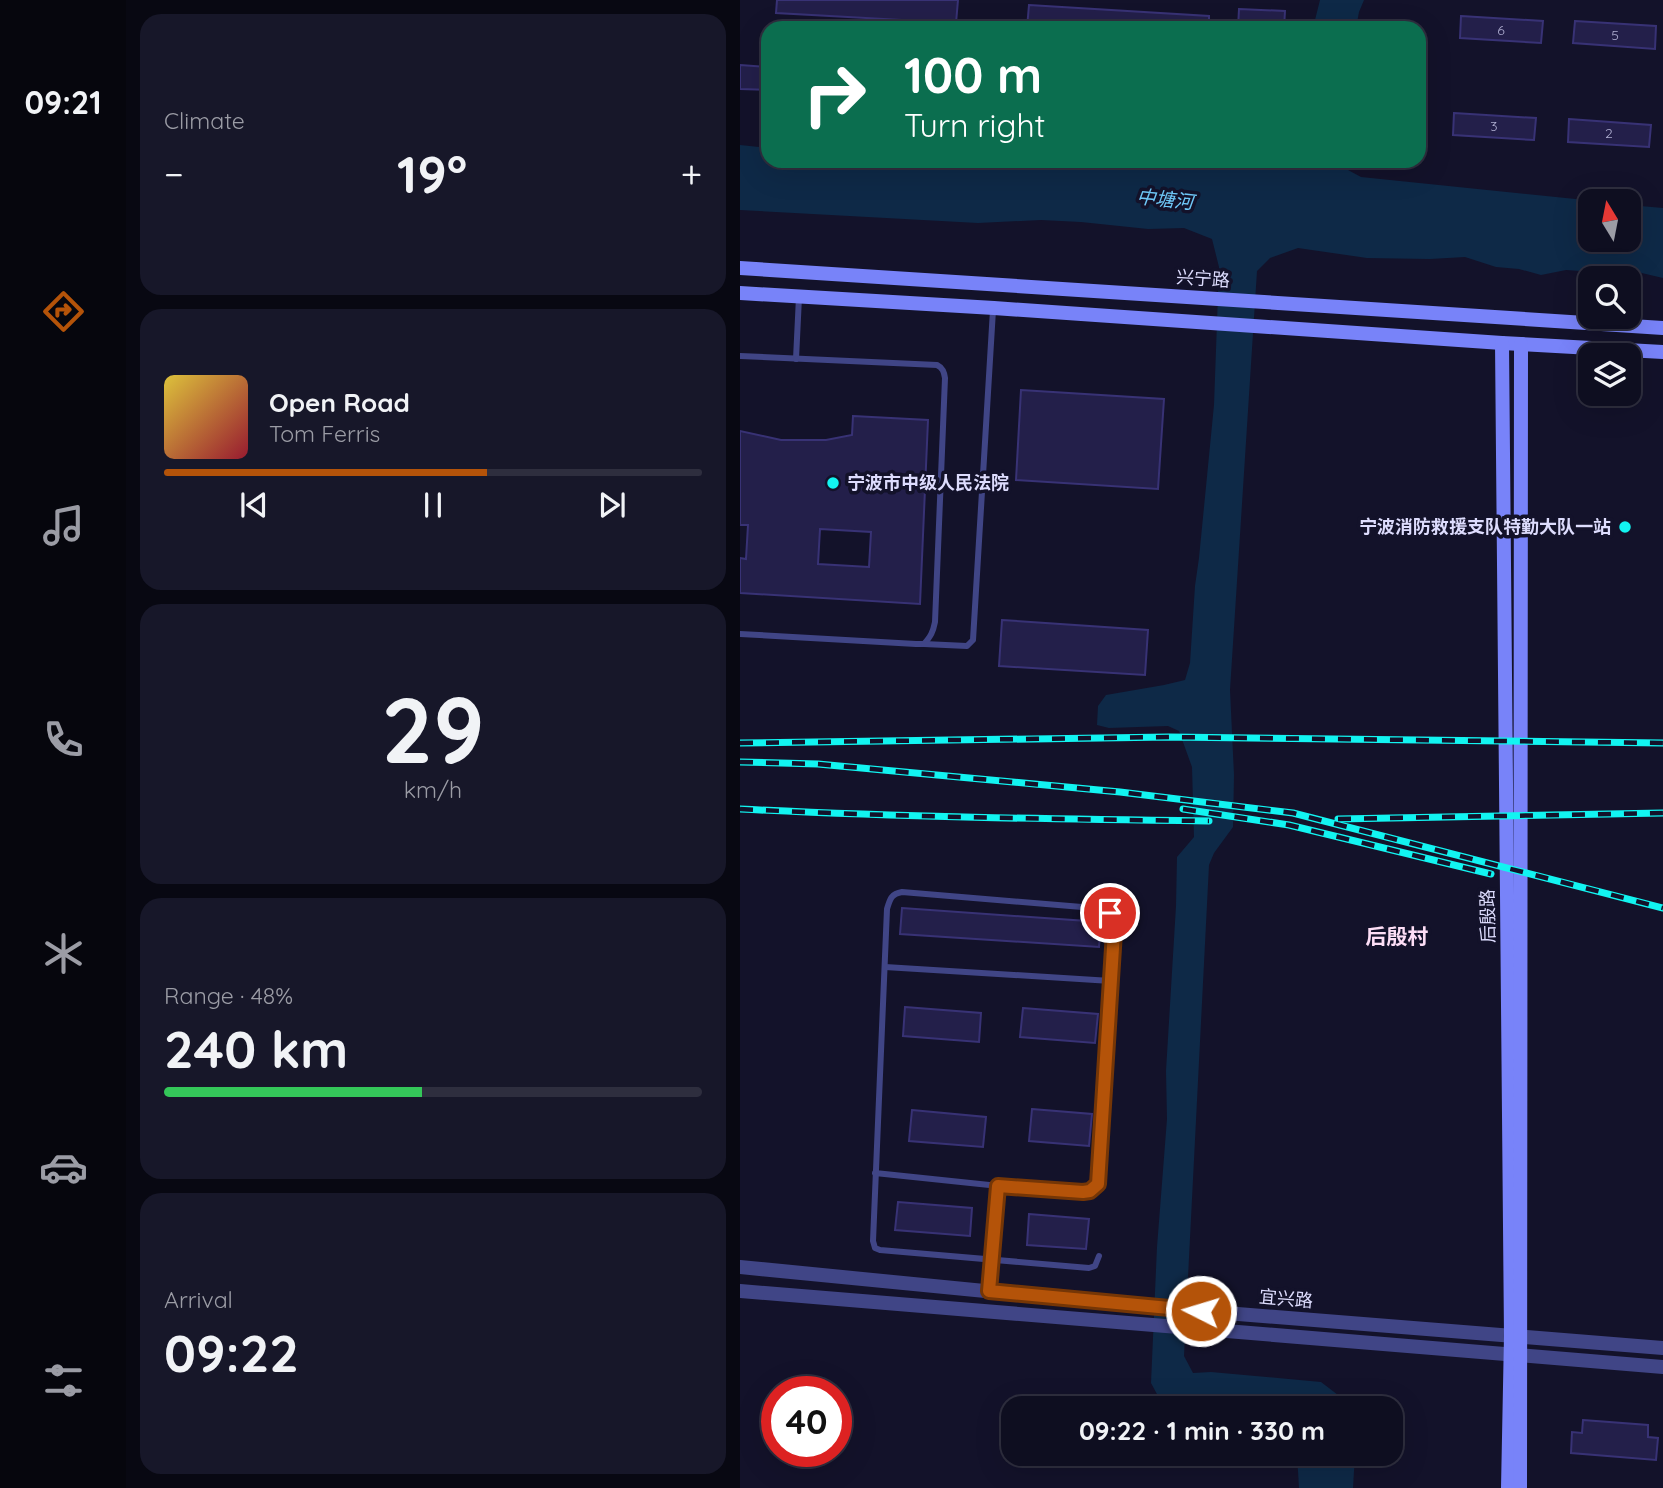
<!DOCTYPE html>
<html lang="en">
<head>
<meta charset="utf-8">
<style>
	body { margin:0; font-family:Quicksand,"Noto Sans SC",sans-serif; background:#171729; color:#f1f3f6; height:100vh; display:flex; flex-direction:column; font-size:26px; white-space:nowrap }
	* { box-sizing:border-box; margin:0 }
	p { font-size:23px; color:#9b9ca5 }
	.icon { flex:none; width:38px; height:38px; fill:none; stroke:currentColor; stroke-width:2; stroke-linecap:round; stroke-linejoin:round }
	.map { position:relative; flex:1; overflow:hidden }
	.drawer { display:flex; flex-direction:column; gap:14px; padding:14px; background:#080812; width:614px }
	.drawer>* { flex:none }
	.top-card { position:absolute; left:21px; top:21px; width:665px; height:147px; border-radius:21px; box-shadow:0 7px 28px #0002,0 0 0 2px #2e2e3e; background:#0b6e4f; color:#fff; overflow:hidden }
	.needle { width:46px; rotate:350deg }
	.tools { position:absolute; left:838px; top:189px; display:grid; gap:14px }
	.tools a { display:grid; place-items:center; width:63px; height:63px; border-radius:14px; background:#0e0e20; box-shadow:0 7px 28px #0002,0 0 0 2px #2e2e3e; font-size:35px }
	.speed { position:absolute; left:21px; top:1376px; display:flex; gap:14px; font-size:35px; font-weight:700; text-align:center }
	.speed>* { display:grid; place-content:center; width:91px; height:91px; border-radius:50%; background:#0e0e20; box-shadow:0 7px 28px #0002,0 0 0 2px #2e2e3e; line-height:1 }
	.speed .limit { border:10px solid #d22; background:#fff; color:#111 }
	.pin { position:absolute; display:grid; place-items:center; width:60px; height:60px; color:#fff; margin:-30px; border:4px solid #fff; border-radius:50%; box-shadow:0 2px 7px #0007 }
	.me { position:absolute; width:77px; margin:-38px; rotate:275deg; stroke-linejoin:round; filter:drop-shadow(0 0 5px #0008) }
	.turn { display:flex; align-items:center; gap:24px; height:147px; padding:0 28px; font-size:32px }
	.turn .icon { width:91px; height:91px; stroke-width:2.5 }
	.turn b { display:block; font-size:49px; line-height:60px }
	.big { font-size:52px; font-weight:700; line-height:1.1 }
	.drawer .widget { flex:1; display:flex; flex-direction:column; justify-content:center; gap:10px; min-width:0; padding:0 24px; border-radius:21px; background:#171729 }
	.drawer .dial { align-items:center; gap:0 }
	.dial b { font-size:91px; line-height:1 }
	.song { display:flex; align-items:center; gap:21px }
	.cover { width:84px; height:84px; border-radius:10px; background:linear-gradient(135deg,hsl(50 70% 55%),hsl(350 70% 35%)) }
	.played { height:7px; border-radius:4px; background:linear-gradient(90deg,#b45309 60%,#2e2e3e 60%) }
	.keys { display:flex; justify-content:space-around; direction:ltr }
	.heat { display:flex; justify-content:space-between; align-items:center; font-size:38px; direction:ltr }
	.charge { height:10px; border-radius:5px; background:linear-gradient(90deg,#34c759 48%,#2e2e3e 0) }
	.trip { position:absolute; left:261px; top:1396px; width:402px; height:70px; border-radius:21px; background:#0e0e20; box-shadow:0 7px 28px #0002,0 0 0 2px #2e2e3e; font-weight:700; line-height:70px; text-align:center }
	main { display:flex; flex:1; min-height:0 }
	.dock { display:flex; flex-direction:column; width:126px; justify-content:space-around; align-items:center; background:#06060d; color:#9b9ca5 }
	.dock .icon { width:49px; height:49px }
	.dock .selected { color:#b45309 }
	.dock b { font-size:32px; color:#f1f3f6 }
	.map>svg:first-child { display:block }
</style>
</head>
<body>
<main>
<nav class="dock">
<b>09:21</b>
<svg class="icon selected" aria-label="directions" viewBox="0 0 24 24"><path d="M12 3l9 9-9 9-9-9zM9 14v-3h6M13 9l2 2-2 2"/></svg>
<svg class="icon" aria-label="music" viewBox="0 0 24 24"><path d="M9 18V5l10-2v13"/><circle cx="6" cy="18" r="3"/><circle cx="16" cy="16" r="3"/></svg>
<svg class="icon" aria-label="phone" viewBox="0 0 24 24"><path d="M5 4h4l2 5-3 2q2 4 5 5l2-3 5 2v4C11 20 4 13 5 4z"/></svg>
<svg class="icon" aria-label="climate" viewBox="0 0 24 24"><path d="M12 3v18M4 7l16 10M4 17L20 7"/></svg>
<svg class="icon" aria-label="car" viewBox="0 0 24 24"><path d="M5 17H2v-5l4-1 3-4h7l3 4 3 1v5h-3M9 17h6M6 11h13"/><circle cx="7" cy="17" r="2"/><circle cx="17" cy="17" r="2"/></svg>
<svg class="icon" aria-label="filters" viewBox="0 0 24 24"><path d="M4 7h16M4 17h16"/><circle cx="9" cy="7" r="2"/><circle cx="15" cy="17" r="2"/></svg>
</nav>
<section class="drawer">
<div class="widget"><p>Climate</p>
<div class="heat"><a>−</a><b class="big">19°</b><a>+</a></div>
</div>
<div class="widget">
<div class="song"><i class="cover"></i><div><b>Open Road</b><p>Tom Ferris</p></div></div>
<div class="played"></div>
<div class="keys"><svg class="icon" aria-label="previous" viewBox="0 0 24 24"><path d="M18 5L8 12l10 7zM5 5v14"/></svg><svg class="icon" aria-label="pause" viewBox="0 0 24 24"><path d="M8 5v14M16 5v14"/></svg><svg class="icon" aria-label="next" viewBox="0 0 24 24"><path d="M6 5l10 7-10 7zM19 5v14"/></svg></div>
</div>
<div class="widget dial"><b>29</b><p>km/h</p></div>
<div class="widget"><p>Range · 48%</p><b class="big">240 km</b><div class="charge"></div></div>
<div class="widget"><p>Arrival</p><b class="big">09:22</b></div>
</section>
<div class="map">
<svg width="923" height="1488" viewBox="0 0 923 1488">
	<rect width="100%" height="100%" fill="#13122a"/>
	<g fill="#0e2947">
		<polygon points="580,0 624,0 619,12 616,28 573,28"/>
		<polygon points="0,145 28,148 28,161 339,161 548,166 556,161 605,161 608,170 621,177 855,201 850,201 850,240 889,240 889,205 923,208 923,278 876,267 855,272 826,270 801,275 779,269 756,267 725,257 690,259 627,258 558,248 530,258 517,271 490,690 494,775 493,827 474,853 469,865 444,1356 453,1373 471,1372 581,1382 598,1395 607,1409 433,1409 418,1396 411,1383 417,1247 427,1119 426,1071 436,906 437,857 454,837 452,767 439,731 428,726 369,728 357,725 358,706 366,695 424,685 445,680 450,663 455,586 459,558 474,405 479,267 472,239 444,228 408,229 341,222 301,220 238,223 0,210"/>
		<polygon points="557,1454 615,1454 613,1488 559,1488"/>
	</g>
	<g fill="#231f4a" stroke="#383275" stroke-width="2" fill-rule="evenodd">
		<polygon points="37,0 218,0 216,23 36,13"/>
		<polygon points="289,5 469,16 469,28 287,28"/>
		<polygon points="499,9 545,11 544,28 498,28"/>
		<polygon points="721,16 803,21 801,43 720,38"/>
		<polygon points="835,21 916,26 915,49 833,43"/>
		<polygon points="0,65 28,67 28,90 0,89"/>
		<polygon points="714,113 796,118 794,140 713,135"/>
		<polygon points="829,119 911,125 909,147 828,142"/>
		<polygon points="281,390 424,399 418,489 276,480"/>
		<path d="M113,416l75,4 -8,184 -180,-11v-35l6,1 2,-34h-8v-94l41,9h45l26,-5zM80,529l51,3 -2,35 -51,-3z"/>
		<polygon points="262,620 408,630 405,675 259,666"/>
		<polygon points="162,908 361,922 359,947 160,934"/>
		<polygon points="165,1007 241,1013 239,1042 163,1036"/>
		<polygon points="283,1008 358,1014 355,1043 280,1037"/>
		<polygon points="292,1109 352,1114 349,1146 289,1141"/>
		<polygon points="172,1110 246,1117 243,1147 169,1141"/>
		<polygon points="158,1202 232,1208 230,1236 155,1230"/>
		<polygon points="289,1214 349,1219 346,1249 287,1245"/>
		<polygon points="843,1420 908,1425 908,1437 918,1438 916,1460 831,1453 832,1432 842,1433"/>
	</g>
	<g fill="none" stroke-linecap="round" stroke-linejoin="round">
		<g stroke="#404586" stroke-width="6">
			<path d="M0,356l197,9c6,3 7,7 8,13l-10,244c-2,10 -4,14 -11,22h-8l-176,-10"/>
			<polyline points="56,359 59,297"/>
			<polyline points="184,644 227,646 233,640 253,310"/>
			<polyline points="145,967 371,981"/>
			<path d="M135,1173l124,13 84,6 7,-1 8,-7 16,-252c0,-10 -1,-16 -8,-23l-204,-17c-11,2 -12,7 -15,17l-14,332 2,7 5,2 209,18 6,-2 4,-10"/>
			<polyline points="249,1291 251,1259 259,1186"/>
		</g>
		<g stroke="#404586" stroke-width="14">
			<polyline points="0,1267 399,1306 923,1348"/>
			<polyline points="0,1291 923,1367"/>
		</g>
		<g stroke="#7883f9" stroke-width="14">
			<polyline points="0,268 923,328"/>
			<polyline points="0,293 254,308 762,343 923,352"/>
			<polyline points="762,343 771,1336 768,1488"/>
			<polyline points="780,1488 781,344"/>
		</g>
		<g stroke="#12f4f1" stroke-width="7">
			<g id="rail">
				<polyline points="0,743 429,737 923,743"/>
				<polyline points="0,762 78,764 380,792 553,813 923,908"/>
				<path d="M0,809c156,8 312,10 469,12"/>
				<polyline points="443,809 549,825 751,874"/>
				<polyline points="598,819 923,813"/>
			</g>
		</g>
		<use href="#rail" stroke="#13122a" stroke-width="4.5" stroke-dasharray="13" stroke-linecap="butt"/>
	</g>
	<g fill="none" stroke-linecap="round" stroke-linejoin="round">
		<g stroke="#753606" stroke-width="18">
			<polyline id="route" points="370,913 374,922 374,932 358,1184 350,1191 343,1192 258,1186 249,1291 461,1311"/>
		</g>
		<use href="#route" stroke="#b45309" stroke-width="12"/>
	</g>
	<g fill="#12f4f1" stroke="#13122a" stroke-width="2.5">
		<circle cx="93" cy="483" r="7"/>
		<circle cx="885" cy="527" r="7"/>
	</g>
	<g text-anchor="middle" stroke-width="7" stroke-linejoin="round" paint-order="stroke">
		<g font-size="14" fill="#aeadd0">
			<text x="761" y="35">6</text>
			<text x="875" y="40">5</text>
			<text x="754" y="131">3</text>
			<text x="869" y="138">2</text>
		</g>
		<g font-size="18" fill="#dddcfd" stroke="#13122a">
			<text transform="translate(463 279) rotate(4)" y="6">兴宁路</text>
			<text transform="translate(748 916) rotate(-91)" y="6">后殷路</text>
			<text transform="translate(546 1299) rotate(5)" y="6">宜兴路</text>
		</g>
		<g font-size="18" font-weight="bold" fill="#dddcfd" stroke="#13122a" text-anchor="start">
			<text x="107" y="489">宁波市中级人民法院</text>
			<text x="871" y="533" text-anchor="end">宁波消防救援支队特勤大队一站</text>
		</g>
		<g font-size="19" font-style="italic" fill="#6fc8f8" stroke="#13122a">
			<text transform="translate(425 199) rotate(6)" y="7">中塘河</text>
		</g>
		<g font-size="21" font-weight="bold" fill="#fddef6" stroke="#13122a">
			<text x="657" y="944">后殷村</text>
		</g>
	</g>
</svg>
<div class="tools">
<a><svg class="needle" viewBox="-14 -14 28 28"><path d="M0-13l5 13h-10z" fill="#e53935"/><path d="M0 13l5-13h-10z" fill="#9b9ca5"/></svg></a>
<a><svg class="icon" aria-label="search" viewBox="0 0 24 24"><circle cx="10" cy="10" r="6"/><path d="M15 15l6 6"/></svg></a>
<a><svg class="icon" aria-label="layers" viewBox="0 0 24 24"><path d="M12 4l9 5-9 5-9-5zM3 14l9 5 9-5"/></svg></a>
</div>
<div class="speed"><div class="limit">40</div></div>
<div class="pin" style="left:370px;top:913px;background:#d93025"><svg class="icon" aria-label="arrive" viewBox="0 0 24 24"><path d="M6 21V4h12l-3 4 3 4H6"/></svg></div>
<svg class="me" style="left:461px;top:1311px" viewBox="-20 -20 40 40"><circle r="17" fill="#b45309" stroke="#fff" stroke-width="3"/><path d="M0-11L8 9 0 5-8 9z" fill="#fff"/></svg>
<div class="trip">09:22 · 1 min · 330 m</div>
<div class="top-card">
<div class="turn"><svg class="icon" aria-label="right" viewBox="0 0 24 24"><path d="M7 20v-9h11M14 6l5 5-5 5"/></svg><div><b>100 m</b>Turn right</div></div>
</div>
</div>
</main>
</body>
</html>
